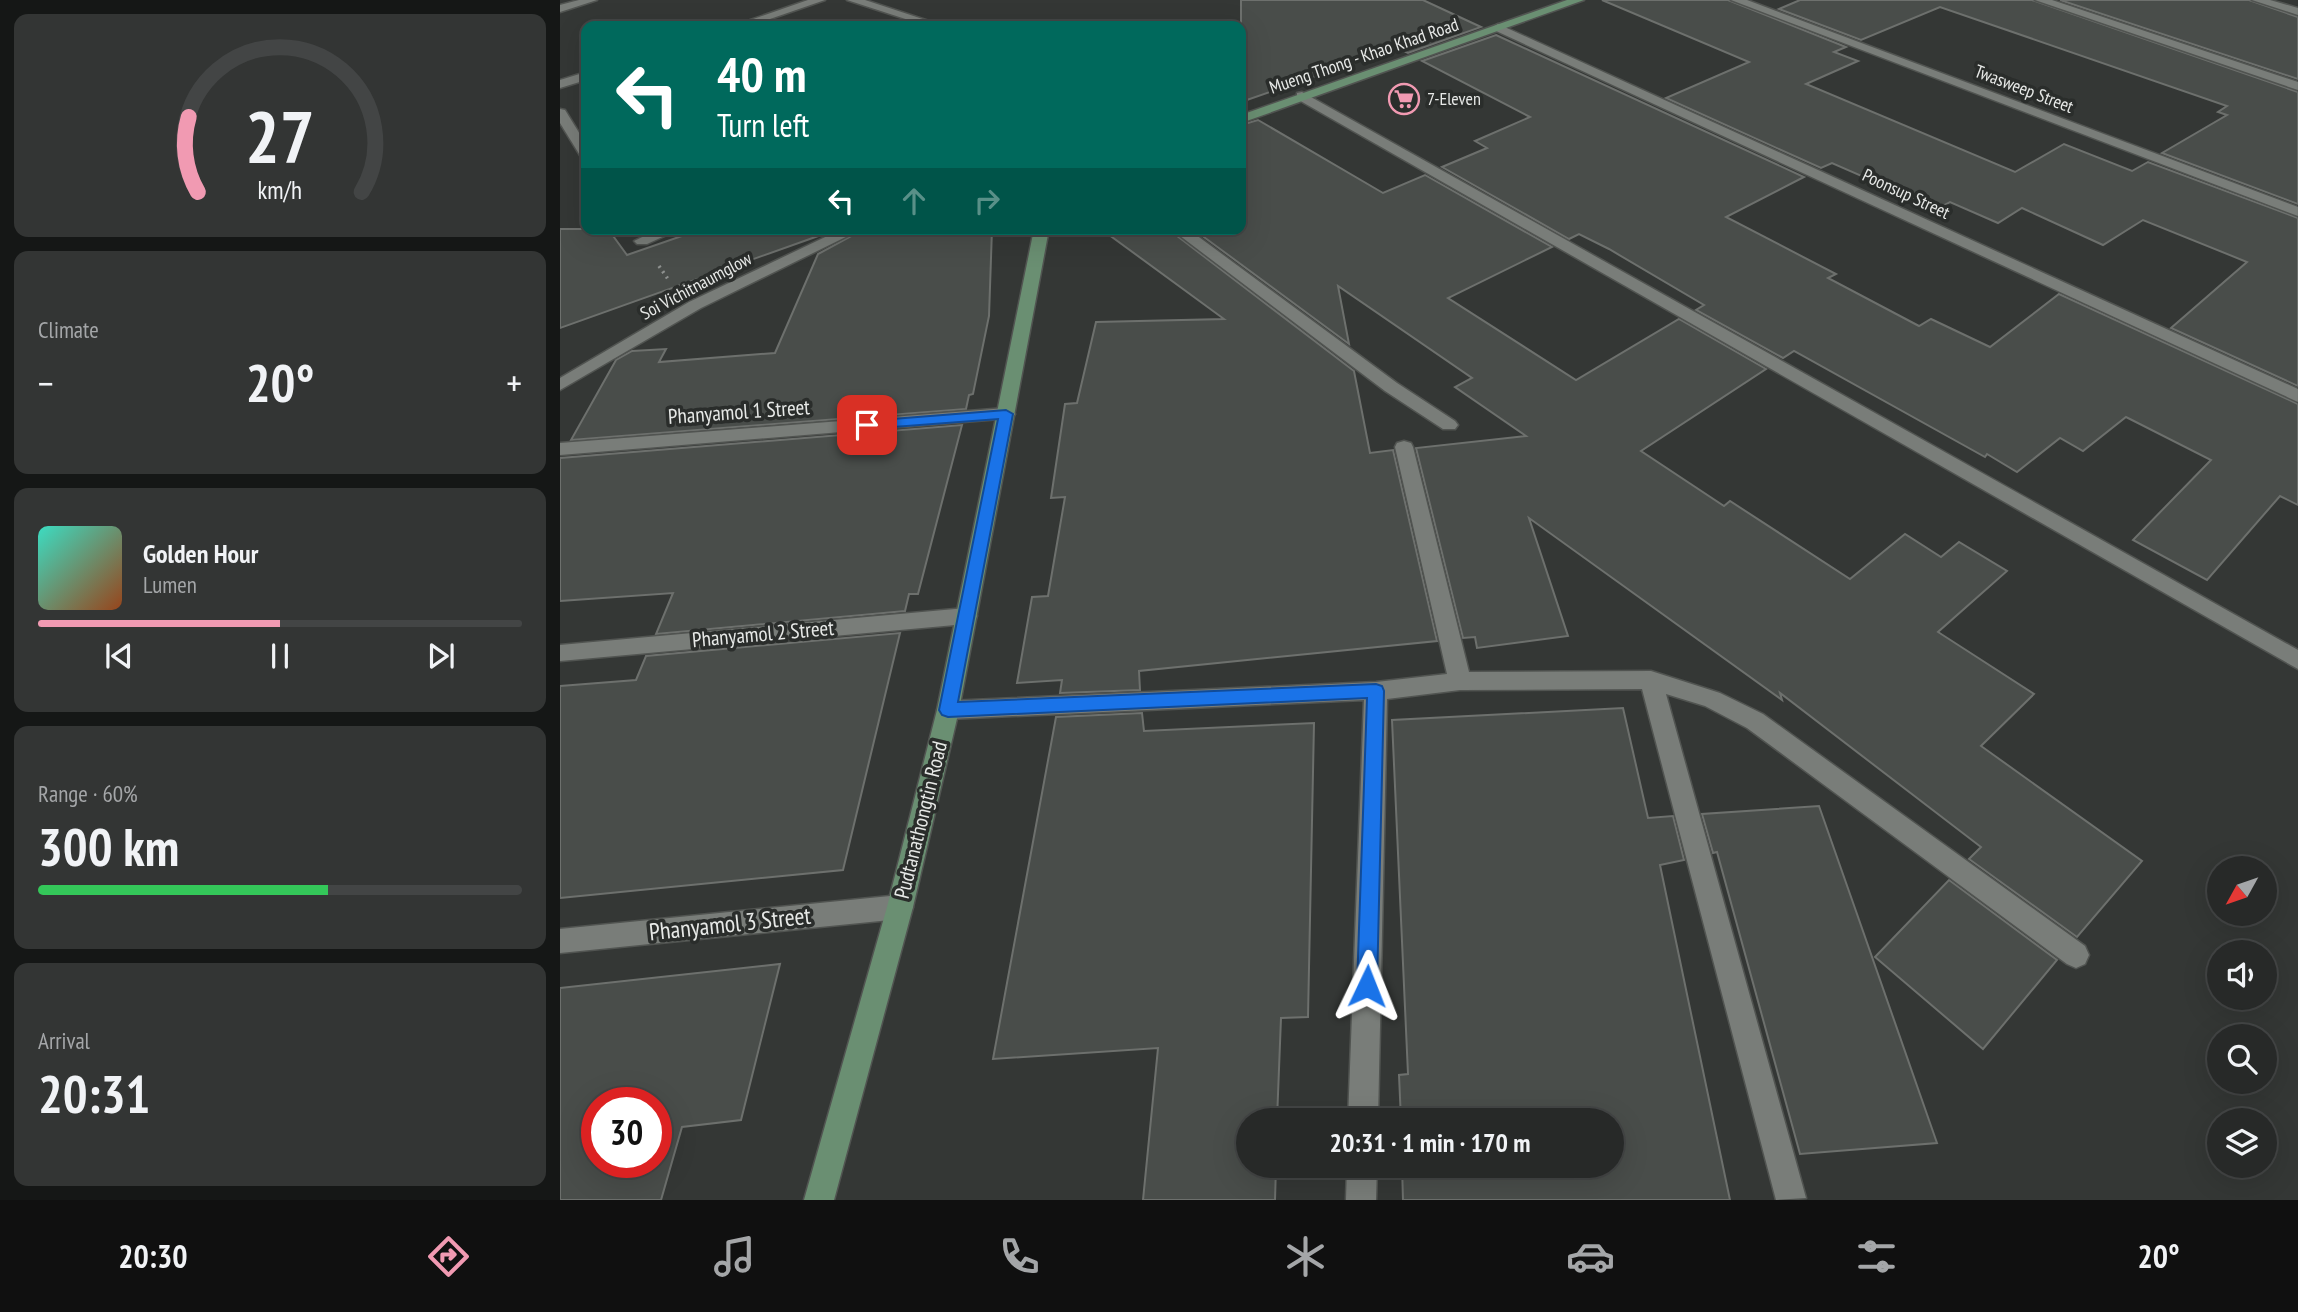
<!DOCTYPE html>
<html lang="en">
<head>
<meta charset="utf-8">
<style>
	body { margin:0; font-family:"PT Sans Narrow",sans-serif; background:#333534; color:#f1f3f6; height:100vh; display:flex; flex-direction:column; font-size:26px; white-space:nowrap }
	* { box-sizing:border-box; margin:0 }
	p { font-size:23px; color:#a4a6a8 }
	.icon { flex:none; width:38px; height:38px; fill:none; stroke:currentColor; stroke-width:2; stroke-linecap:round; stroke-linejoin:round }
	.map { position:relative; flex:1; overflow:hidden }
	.panel { display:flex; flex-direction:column; gap:14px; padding:14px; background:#151716; width:560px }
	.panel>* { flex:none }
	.top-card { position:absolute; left:21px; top:21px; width:665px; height:214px; border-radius:14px; box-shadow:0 7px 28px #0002,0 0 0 2px #434545; background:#00695c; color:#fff; overflow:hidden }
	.needle { width:46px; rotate:230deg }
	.buttons { position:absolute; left:1647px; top:856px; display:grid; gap:14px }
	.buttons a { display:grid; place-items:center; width:70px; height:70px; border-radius:50%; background:#272928; box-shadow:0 7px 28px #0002,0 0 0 2px #434545; font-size:35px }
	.speed { position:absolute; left:21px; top:1087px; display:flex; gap:14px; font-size:35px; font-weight:700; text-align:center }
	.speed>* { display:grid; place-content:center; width:91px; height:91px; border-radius:50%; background:#272928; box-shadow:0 7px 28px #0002,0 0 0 2px #434545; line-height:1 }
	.speed .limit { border:10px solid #d22; background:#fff; color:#111 }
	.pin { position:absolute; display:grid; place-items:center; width:60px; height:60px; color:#fff; margin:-30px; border-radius:14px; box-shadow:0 4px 10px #0006 }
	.me { position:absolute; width:77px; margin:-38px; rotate:2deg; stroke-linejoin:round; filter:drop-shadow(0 0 5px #0008) }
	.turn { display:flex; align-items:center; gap:24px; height:147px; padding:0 21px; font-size:32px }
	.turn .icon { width:91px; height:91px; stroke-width:2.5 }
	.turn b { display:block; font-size:49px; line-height:60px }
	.lanes { display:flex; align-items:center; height:66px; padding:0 21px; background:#0003; justify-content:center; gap:35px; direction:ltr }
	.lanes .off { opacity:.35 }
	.big { font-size:52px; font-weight:700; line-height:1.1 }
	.panel .widget { flex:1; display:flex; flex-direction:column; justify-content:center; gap:10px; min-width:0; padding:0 24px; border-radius:14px; background:#333534 }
	.panel .dial { align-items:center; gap:0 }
	.dial svg { height:182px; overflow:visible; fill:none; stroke:#434545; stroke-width:7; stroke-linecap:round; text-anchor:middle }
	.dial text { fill:#f1f3f6; stroke:none }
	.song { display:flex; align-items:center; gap:21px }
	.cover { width:84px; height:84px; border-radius:10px; background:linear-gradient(135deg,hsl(170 70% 55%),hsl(20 70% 35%)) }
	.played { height:7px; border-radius:4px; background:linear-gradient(90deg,#f19ab2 50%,#434545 50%) }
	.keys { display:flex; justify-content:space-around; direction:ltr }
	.heat { display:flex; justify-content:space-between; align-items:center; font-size:38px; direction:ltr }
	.charge { height:10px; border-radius:5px; background:linear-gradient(90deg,#34c759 60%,#434545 0) }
	.trip { position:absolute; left:676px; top:1108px; width:388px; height:70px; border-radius:35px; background:#272928; box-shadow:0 7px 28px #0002,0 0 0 2px #434545; font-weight:700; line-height:70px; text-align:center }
	.tab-bar { display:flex; height:112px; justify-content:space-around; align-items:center; background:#101010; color:#a4a6a8 }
	.tab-bar .icon { width:49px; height:49px }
	.tab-bar .on { color:#f19ab2 }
	.tab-bar b { font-size:32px; color:#f1f3f6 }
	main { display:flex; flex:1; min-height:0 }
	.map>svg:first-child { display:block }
</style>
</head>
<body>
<main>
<section class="panel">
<div class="widget dial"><svg viewBox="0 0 100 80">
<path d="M14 69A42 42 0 1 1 86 69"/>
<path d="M14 69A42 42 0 0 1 10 36" stroke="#f19ab2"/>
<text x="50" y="56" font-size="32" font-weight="700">27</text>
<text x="50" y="72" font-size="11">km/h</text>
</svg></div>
<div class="widget"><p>Climate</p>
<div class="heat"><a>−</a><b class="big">20°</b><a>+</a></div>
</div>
<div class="widget">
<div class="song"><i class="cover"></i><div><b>Golden Hour</b><p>Lumen</p></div></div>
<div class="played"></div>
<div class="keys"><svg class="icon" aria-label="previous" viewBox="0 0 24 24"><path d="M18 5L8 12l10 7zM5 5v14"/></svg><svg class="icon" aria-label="pause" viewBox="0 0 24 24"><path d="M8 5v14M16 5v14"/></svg><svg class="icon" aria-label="next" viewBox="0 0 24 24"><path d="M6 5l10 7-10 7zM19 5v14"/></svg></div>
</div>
<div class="widget"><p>Range · 60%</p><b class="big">300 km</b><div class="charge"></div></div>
<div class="widget"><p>Arrival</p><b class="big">20:31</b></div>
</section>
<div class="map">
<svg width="1738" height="1200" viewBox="0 0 1738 1200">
	<rect width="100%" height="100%" fill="#343735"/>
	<g fill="#494d4a" stroke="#6d706d" stroke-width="2" fill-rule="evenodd">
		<polygon points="681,0 863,0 921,27 848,53 837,48 681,102"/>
		<polygon points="1042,0 1168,0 1286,47 1274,52 1298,61 1246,84 1455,172 1504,144 1572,171 1588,162 1738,218 1738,386 1611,328 1687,262 1583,220 1543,245 1462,208 1438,223 1390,202 1377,209 1272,163 1261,168 1106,98 1189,62"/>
		<polygon points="1240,0 1472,0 1738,92 1738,204 1602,153 1667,115 1658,112 1667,106 1380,7 1301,40 1219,9"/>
		<polygon points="1500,0 1689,0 1738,17 1738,79"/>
		<polygon points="936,35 1244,177 1166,217 1276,274 1268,278 1359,326 1371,319 1430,347 1499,294 1738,404 1738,505 1720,496 1647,580 1573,540 1651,460 1566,417 1523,451 1500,438 1457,472 1427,454 1425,457 1234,351 1223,358 1136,310 1144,305 1049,249 1019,234 1009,239 882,167 927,148 915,141 970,117 862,61"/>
		<polygon points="698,120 823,193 865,175 992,247 888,298 1016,380 1119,319 1206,369 1081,451 1164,506 1170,501 1290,579 1345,534 1381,557 1399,542 1447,571 1378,632 1474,694 1421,746 1582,861 1517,937 1409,859 1421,847 1220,693 1222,700 969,518 1008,636 917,648 915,637 903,638 856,448 966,436 895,387 912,378 778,286 789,344 633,229 681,229 681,125"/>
		<polygon points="0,229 48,229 67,255 142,229 260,229 261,235 0,328"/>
		<polygon points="304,229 432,229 429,316 413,394 409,395 406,409 11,440 56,360 72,351 106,349 99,362 215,353 258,254"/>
		<polygon points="541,229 608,229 794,371 810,453 833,450 877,641 579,671 580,690 500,693 502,680 457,683 472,597 488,596 505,497 491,498 505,404 517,403 536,322 664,319"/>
		<polygon points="402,425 358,594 349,594 345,611 96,634 113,593 0,601 0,458"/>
		<polygon points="340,633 283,870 0,898 0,686 76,680 86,656"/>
		<polygon points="1063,708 1088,818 1113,816 1124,860 1100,865 1170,1200 843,1200 842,1166 1052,1166 1052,1120 841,1120 839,1075 848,1074 832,720"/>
		<polygon points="582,713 584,731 754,723 748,1017 721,1018 717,1120 688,1120 688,1166 716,1166 715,1200 583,1200 598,1048 433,1059 496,717"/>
		<polygon points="1259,806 1297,914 1377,1143 1240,1154 1157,852 1153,853 1142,814"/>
		<polygon points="1389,880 1497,960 1423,1049 1315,957"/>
		<path d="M220,964l-39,156 -59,7 -21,73h-101v-212zM37,1102h59v60h-59z"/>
	</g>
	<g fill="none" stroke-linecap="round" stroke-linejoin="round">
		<g stroke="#515451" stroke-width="3">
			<g id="street">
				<polygon points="19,0 37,0 0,12 0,5"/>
				<polygon points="248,0 265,0 190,26 173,26"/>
				<polygon points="287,0 305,0 384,26 367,26"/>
				<polygon points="1171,0 1187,0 1738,207 1738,216"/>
				<polygon points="1475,0 1492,0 1738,82 1738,90"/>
				<polygon points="1692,0 1710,0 1738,8 1738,15"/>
				<polygon points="938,24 1738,389 1738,402 934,30 932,28"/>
				<polygon points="26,72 26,80 0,88 0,80"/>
				<polygon points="742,92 1738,650 1738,669 737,99 737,93"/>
				<polygon points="0,109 5,110 26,144 26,158 21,157 0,123"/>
				<polygon points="99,229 120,229 87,244 77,244 74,241"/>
				<polygon points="282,229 302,229 141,308 0,390 0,378 129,302"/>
				<polygon points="611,229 628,229 837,383 895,421 898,425 895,429 883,429 825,391"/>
				<polygon points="446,408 452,410 455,414 452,418 0,455 0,443"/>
				<polygon points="844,441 851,443 853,447 909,672 1091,671 1160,693 1203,714 1525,946 1529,955 1525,964 1516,968 1507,964 1187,728 1145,706 1106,694 1246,1198 1216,1200 1082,689 900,690 827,699 818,1120 788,1120 804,700 388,719 380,716 377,710 380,704 388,701 816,682 887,674 835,447 837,443"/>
				<polygon points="406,608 414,610 417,616 414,622 406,624 0,661 0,645"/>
				<polygon points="340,895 349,899 353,907 349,915 340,919 0,953 0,929"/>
				<polygon points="787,1166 817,1166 816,1200 786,1200"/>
			</g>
		</g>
		<g stroke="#515451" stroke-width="3">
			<g id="secondary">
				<polygon points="1007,0 1024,0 681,123 681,115"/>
				<polygon points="474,229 489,229 399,710 353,907 274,1200 244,1200 327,907 377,710"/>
			</g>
		</g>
		<polyline stroke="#8e918f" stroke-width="3.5" stroke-dasharray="2 4.5" stroke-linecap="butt" points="99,266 110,282"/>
		<use href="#street" fill="#797d79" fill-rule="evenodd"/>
		<use href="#secondary" fill="#6a8f72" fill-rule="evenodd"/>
	</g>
	<polygon fill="#1a73e8" stroke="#114b97" stroke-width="2" points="446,410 453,414 398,702 816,684 822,686 824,691 817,986 814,993 807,996 800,993 797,986 807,698 388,717 382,715 379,710 438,419 307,429 300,425 307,421"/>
	<defs>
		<g id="supermarket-ring" transform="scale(1.575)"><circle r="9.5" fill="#2a2d2b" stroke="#f19ab2" stroke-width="1.5"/><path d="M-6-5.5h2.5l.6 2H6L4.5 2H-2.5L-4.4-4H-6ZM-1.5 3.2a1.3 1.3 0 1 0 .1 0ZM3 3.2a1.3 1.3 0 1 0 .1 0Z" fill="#f19ab2"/></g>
	</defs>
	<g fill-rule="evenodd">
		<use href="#supermarket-ring" x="844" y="99"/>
	</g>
	<g text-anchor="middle" stroke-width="7" stroke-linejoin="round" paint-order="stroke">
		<g font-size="18" fill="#e7e9e7" stroke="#2a2d2b">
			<text transform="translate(804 56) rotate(-19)" y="6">Mueng Thong - Khao Khad Road</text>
			<text transform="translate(1464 89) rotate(21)" y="6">Twasweep Street</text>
			<text transform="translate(1346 194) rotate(25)" y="6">Poonsup Street</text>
			<text transform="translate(136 286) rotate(-28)" y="6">Soi Vichitnaumglow</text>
		</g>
		<g font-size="18" fill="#e7e9e7" stroke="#2a2d2b" text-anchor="start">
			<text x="867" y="105">7-Eleven</text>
		</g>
		<g font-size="21" fill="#e7e9e7" stroke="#2a2d2b">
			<text transform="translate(179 412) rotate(-4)" y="7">Phanyamol 1 Street</text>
			<text transform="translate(203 634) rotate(-5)" y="7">Phanyamol 2 Street</text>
			<text transform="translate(361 820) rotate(-76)" y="7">Pudtanathongtin Road</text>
		</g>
		<g font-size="24" fill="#e7e9e7" stroke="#2a2d2b">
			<text transform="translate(170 924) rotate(-6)" y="8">Phanyamol 3 Street</text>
		</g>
	</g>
</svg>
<div class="buttons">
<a><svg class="needle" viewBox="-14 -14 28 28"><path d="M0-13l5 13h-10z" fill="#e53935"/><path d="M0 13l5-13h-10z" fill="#a4a6a8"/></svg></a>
<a><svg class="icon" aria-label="sound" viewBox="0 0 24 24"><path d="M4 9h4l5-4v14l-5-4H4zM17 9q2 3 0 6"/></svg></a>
<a><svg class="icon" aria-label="search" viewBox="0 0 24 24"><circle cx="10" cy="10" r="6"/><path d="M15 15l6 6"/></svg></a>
<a><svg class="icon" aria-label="layers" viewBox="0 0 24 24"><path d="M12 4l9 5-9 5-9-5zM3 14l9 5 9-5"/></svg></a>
</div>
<div class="speed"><div class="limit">30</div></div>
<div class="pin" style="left:307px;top:425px;background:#d93025"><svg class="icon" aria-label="arrive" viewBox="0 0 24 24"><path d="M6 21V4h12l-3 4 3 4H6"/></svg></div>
<svg class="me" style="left:807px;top:986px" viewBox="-20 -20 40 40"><path d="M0-17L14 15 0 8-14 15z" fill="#1a73e8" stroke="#fff" stroke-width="4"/></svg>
<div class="trip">20:31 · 1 min · 170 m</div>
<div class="top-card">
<div class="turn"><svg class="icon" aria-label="left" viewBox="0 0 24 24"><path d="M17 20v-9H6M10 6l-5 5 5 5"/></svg><div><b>40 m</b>Turn left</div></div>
<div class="lanes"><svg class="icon" aria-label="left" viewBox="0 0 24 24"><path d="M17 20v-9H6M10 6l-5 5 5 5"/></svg><svg class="icon off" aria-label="ahead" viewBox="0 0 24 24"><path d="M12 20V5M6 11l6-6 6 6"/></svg><svg class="icon off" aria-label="right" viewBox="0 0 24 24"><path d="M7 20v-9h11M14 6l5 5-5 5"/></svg></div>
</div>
</div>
</main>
<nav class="tab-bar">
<b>20:30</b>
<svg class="icon on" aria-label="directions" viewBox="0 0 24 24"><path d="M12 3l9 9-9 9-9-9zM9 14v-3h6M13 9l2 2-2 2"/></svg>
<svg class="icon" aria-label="music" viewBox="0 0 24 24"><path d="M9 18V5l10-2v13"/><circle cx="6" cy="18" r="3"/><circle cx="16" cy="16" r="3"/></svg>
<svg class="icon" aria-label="phone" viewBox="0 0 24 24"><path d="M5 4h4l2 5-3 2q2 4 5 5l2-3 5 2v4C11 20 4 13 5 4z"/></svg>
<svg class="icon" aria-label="climate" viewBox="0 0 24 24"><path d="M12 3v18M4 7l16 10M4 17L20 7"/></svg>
<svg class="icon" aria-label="car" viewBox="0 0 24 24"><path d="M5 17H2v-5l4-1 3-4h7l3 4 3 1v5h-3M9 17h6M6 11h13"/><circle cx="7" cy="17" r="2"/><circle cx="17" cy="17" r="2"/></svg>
<svg class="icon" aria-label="filters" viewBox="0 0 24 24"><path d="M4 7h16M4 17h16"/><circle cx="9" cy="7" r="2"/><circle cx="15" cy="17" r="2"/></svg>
<b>20°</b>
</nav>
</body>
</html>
